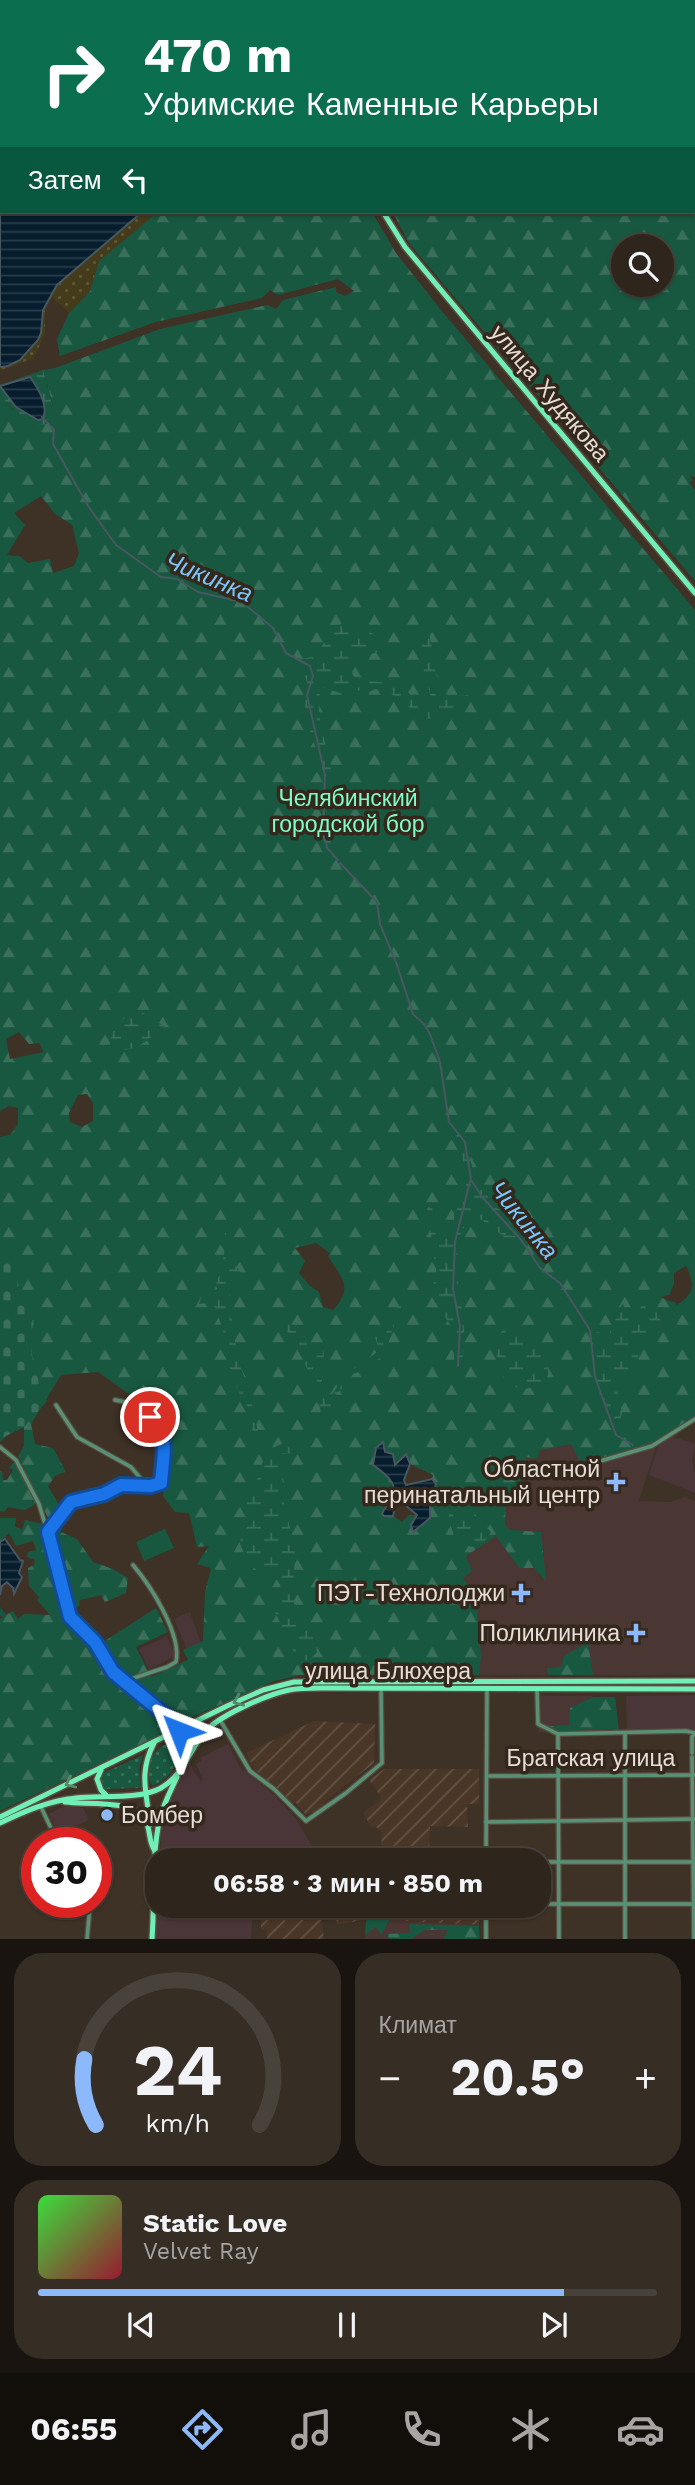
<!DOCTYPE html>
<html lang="ru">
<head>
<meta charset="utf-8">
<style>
	body { margin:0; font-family:"Work Sans",sans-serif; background:#362d25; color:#f1f3f6; height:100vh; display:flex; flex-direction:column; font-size:26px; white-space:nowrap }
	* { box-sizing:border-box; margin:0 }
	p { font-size:23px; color:#a7a5a3 }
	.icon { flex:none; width:38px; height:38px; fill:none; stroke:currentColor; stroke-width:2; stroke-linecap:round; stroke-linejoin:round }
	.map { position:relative; height:1939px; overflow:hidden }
	.sheet { display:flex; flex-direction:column; gap:14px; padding:14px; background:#19140f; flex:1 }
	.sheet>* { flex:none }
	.banner { position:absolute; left:0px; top:0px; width:696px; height:214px; box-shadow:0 2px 5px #0004,0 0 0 2px #49423b; background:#0b6e4f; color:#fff; overflow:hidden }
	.tools { position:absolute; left:611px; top:234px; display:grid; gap:14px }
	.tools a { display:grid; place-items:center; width:63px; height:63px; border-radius:50%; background:#2e251c; box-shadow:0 2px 5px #0004,0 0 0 2px #49423b; font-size:35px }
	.speed { position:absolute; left:21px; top:1827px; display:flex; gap:14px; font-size:35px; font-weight:700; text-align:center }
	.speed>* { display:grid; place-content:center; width:91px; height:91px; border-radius:50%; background:#2e251c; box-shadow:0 2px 5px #0004,0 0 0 2px #49423b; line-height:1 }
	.speed .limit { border:10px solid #d22; background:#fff; color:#111 }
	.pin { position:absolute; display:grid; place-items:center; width:60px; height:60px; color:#fff; margin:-30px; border:4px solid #fff; border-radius:50%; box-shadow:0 2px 7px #0007 }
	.me { position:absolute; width:77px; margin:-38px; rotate:315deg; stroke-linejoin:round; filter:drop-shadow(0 0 5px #0008) }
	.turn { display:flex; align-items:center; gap:24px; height:147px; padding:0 28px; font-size:32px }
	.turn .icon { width:91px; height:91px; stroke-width:2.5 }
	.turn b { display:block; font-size:49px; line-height:60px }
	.then { display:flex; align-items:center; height:66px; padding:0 28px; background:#0003; gap:14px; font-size:26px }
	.big { font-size:52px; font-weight:700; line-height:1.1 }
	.sheet .widget { flex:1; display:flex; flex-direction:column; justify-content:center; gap:10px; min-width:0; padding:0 24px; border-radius:28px; background:#362d25 }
	.sheet .dial { align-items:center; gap:0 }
	.dial svg { height:182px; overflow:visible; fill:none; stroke:#49423b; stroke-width:7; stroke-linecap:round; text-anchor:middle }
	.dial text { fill:#f1f3f6; stroke:none }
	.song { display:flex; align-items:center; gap:21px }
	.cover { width:84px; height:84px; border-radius:10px; background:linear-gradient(135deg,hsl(120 70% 55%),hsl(350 70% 35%)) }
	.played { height:7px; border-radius:4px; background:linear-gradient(90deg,#8cb9fc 85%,#49423b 85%) }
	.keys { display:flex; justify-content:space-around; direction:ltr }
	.heat { display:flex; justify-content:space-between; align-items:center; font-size:38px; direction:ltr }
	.sheet .tiles { flex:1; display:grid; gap:14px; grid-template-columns:1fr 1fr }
	.widget:last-child { grid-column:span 2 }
	.trip { position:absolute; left:145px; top:1848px; width:406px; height:70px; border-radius:28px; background:#2e251c; box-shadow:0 2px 5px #0004,0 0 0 2px #49423b; font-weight:700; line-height:70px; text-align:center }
	.tabs { display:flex; height:112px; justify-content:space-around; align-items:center; background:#120f0b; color:#a7a5a3 }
	.tabs .icon { width:49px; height:49px }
	.tabs .current { color:#8cb9fc }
	.tabs b { font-size:32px; color:#f1f3f6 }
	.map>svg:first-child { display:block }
</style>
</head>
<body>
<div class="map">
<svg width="695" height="1939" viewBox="0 0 695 1939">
	<defs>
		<pattern id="industrial-furrows" width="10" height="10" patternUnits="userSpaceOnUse" patternTransform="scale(1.75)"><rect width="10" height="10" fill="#493627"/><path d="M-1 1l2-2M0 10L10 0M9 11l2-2" fill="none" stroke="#635346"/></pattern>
		<pattern id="grass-dots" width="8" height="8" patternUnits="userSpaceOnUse" patternTransform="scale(1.75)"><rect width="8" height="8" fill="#185840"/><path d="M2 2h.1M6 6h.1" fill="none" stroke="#3a705b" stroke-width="1.8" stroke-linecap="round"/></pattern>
		<pattern id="forest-firs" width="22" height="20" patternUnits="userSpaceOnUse" patternTransform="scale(1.75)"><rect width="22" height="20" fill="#185840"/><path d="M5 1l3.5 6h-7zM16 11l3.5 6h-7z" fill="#3a705b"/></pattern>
		<pattern id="wetland-marsh" width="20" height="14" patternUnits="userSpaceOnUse" patternTransform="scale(1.75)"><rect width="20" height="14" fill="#185840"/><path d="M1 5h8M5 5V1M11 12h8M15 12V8" fill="none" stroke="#3a705b"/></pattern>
		<pattern id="sand-dots" width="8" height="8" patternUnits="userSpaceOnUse" patternTransform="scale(1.75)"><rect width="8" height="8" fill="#443b1b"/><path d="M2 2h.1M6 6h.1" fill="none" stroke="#5f573b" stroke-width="1.8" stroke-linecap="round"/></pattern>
		<pattern id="cemetery-stones" width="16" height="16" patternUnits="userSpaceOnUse" patternTransform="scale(1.75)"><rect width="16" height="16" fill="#185840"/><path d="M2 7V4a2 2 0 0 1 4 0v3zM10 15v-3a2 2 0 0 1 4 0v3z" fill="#3a705b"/></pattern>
		<pattern id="water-rules" width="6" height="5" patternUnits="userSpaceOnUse" patternTransform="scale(1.75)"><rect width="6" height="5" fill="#051d2d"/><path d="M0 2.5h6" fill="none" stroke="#293d4b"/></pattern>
	</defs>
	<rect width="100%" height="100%" fill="#3e3126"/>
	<g fill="#4a3538">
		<polygon points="671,1436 695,1444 692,1461 695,1472 695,1493 649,1475 659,1444"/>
		<polygon points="190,1612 201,1643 187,1650 174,1619"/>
		<polygon points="167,1636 176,1656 149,1669 139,1649"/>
		<polygon points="695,1695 695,1730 627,1731 626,1696"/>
		<polygon points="228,1744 242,1771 244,1770 274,1795 296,1819 311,1844 316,1860 160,1860 162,1824 170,1799 190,1764 200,1781 203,1779 196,1764 201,1761 200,1758"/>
		<polygon points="65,1806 83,1808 89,1820 58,1834 49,1814"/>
		<polygon points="157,1894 158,1906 253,1906 251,1939 155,1939"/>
	</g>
	<g fill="url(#industrial-furrows)">
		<polygon points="314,1721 375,1724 374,1763 324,1802 323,1807 306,1815 296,1803 292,1803 254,1769 246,1753"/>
		<polygon points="384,1769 479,1769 479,1804 467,1804 468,1827 430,1826 429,1860 380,1860 382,1832 375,1826 372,1828 363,1813 382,1798 369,1780"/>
		<polygon points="262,1906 320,1906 324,1939 267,1939 266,1930 261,1930"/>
		<polygon points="335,1906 479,1906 479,1925 367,1919 337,1925"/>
	</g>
	<g fill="#4a3633" fill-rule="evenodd">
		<path d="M572,1436l11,19v12l72,-22 1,2 -17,54 31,1 15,-5 10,4v174h-305l73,-98 3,-21 47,-97zM497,1536l40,2 7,41 -10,-11h-15z"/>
		<polygon points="539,1696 592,1696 592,1731 539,1732"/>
		<polygon points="367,1919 479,1925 480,1939 365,1939"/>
	</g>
	<g fill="url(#grass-dots)">
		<path d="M173,1741l9,6c-1,16 -15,34 -30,39 -11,-18 2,-39 21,-45z"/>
		<path d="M143,1755l-4,14 2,19 -35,1c-5,-4 -7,-11 -3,-16z"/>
	</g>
	<g fill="url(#forest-firs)" fill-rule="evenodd">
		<path d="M695,98v379l-5,-1 3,5 -4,1 6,8v91l-277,-327 -11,-14 -14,-28h302zM623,247h39v38h-39z"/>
		<path d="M164,212h208l24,41 45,57 254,300v807l-45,27 -69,20 -10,-20 -31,6 -3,9 -11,-2 -4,22 -16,25 -1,21 5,5 31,2 5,49 -12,-13h-15l-23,-32 -30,20 6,15 -9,7 16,24 -2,12 4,41 -2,20h-178l-27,6 -93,41 -65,-51 -16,-27 56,-36 12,24 -32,15 15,30 37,-17 -5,-10 20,-9 2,-49 6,-24 -14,-4 12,-18 -12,1 -8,-34 -14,-1 -12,-16 5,-58 -19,-30 -51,-36 -37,3 -30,49 4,20 18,4 13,24 -10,3 -8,11 15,25 -2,21 16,7 16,23 20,7 15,9 -2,15 -21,9 -4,-7 -21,5 -1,6 -6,3 -24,-89 -31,-64 6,-10v-19l-9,2 -15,13v-305l10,-2 8,-11v-16l-9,-2 -9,5v-716l13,15 40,-5 -10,-35 12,-2 105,-39 107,-24 9,4 7,-9 53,-13v5l9,4 9,-5 -16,-12 -60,16 -8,-5 -8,8 -106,24 -96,34 -3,-17 12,-26 21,-22 9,-30 55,-46zM41,496l14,18 17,11 7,28 -5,13 -21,7 -3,-14 -22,4 -9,-7 -12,-1 18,-30 -11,-12zM19,1032l10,12 10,-1 5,9 -34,7 -4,-20zM87,1094l6,9v18l-11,6 -12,-5 -1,-9 9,-18zM316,1243l14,10 -2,3c14,23 26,31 5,54l-10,-3 -4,-15 -9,-6 -11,-13 6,-12 -10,-13zM686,1266c9,19 9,27 -9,39l-2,-3 -7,-1 -7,-4 8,-2 5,-11v-11zM384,1443l1,10 10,13 11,-11 4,9 23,11 -1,4 4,9 -6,11 1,14 -13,14 -3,-7 2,-5h-8l-7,7 -9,-6h-6l-4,-7c11,-13 14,-22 2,-37l-10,-4z"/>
		<polygon points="14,1462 37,1503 25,1510 8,1507 4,1512 0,1511 0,1471 2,1471 3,1480 7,1480 13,1470 9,1468"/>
		<polygon points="0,1518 16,1518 15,1526 22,1530 25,1520 44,1524 59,1574 67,1617 76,1630 84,1634 111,1673 156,1708 164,1717 171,1730 0,1811 0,1619 3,1617 0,1615 0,1607 6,1615 13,1611 18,1619 24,1614 50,1615 37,1600 39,1597 29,1586 28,1568 34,1565 35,1560 27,1557 28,1552 36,1550 33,1541 16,1546 9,1533 0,1542"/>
		<polygon points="588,1642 593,1675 548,1675 547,1668 561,1667 564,1656"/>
		<polygon points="593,1697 615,1697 619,1731 611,1729 555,1732 550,1726 569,1725 570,1708"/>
		<polygon points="363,1906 390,1906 391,1917 381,1935 376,1927 365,1935 367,1911"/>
		<polygon points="409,1924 479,1926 479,1939 443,1939 448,1930 424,1930 411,1939 389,1939 387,1934 409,1933"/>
	</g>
	<g fill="url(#wetland-marsh)">
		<path d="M43,370l10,36 -1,17c-22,7 -39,-13 -52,-28v-10z"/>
		<path d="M343,623l29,10 10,9 -4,10 -14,4 -14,7 3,13c20,8 48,4 61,23l17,-1 -11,-43 -1,-10 3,-9 7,-1c5,13 5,61 23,61 5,1 11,-1 17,-1l-13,13 -27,11 -10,-3 -18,-16 -16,-10 -9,-1 -8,3 -16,-3 -12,4 -19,-6c-8,31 8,58 11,88 2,16 0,33 0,49 1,13 5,22 0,33 -20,-25 -3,-56 -9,-84 -5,-25 -26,-66 -15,-88l-5,-14 -14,-14c5,0 11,2 17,1 14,-1 23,-28 37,-35z"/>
		<path d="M142,1012l22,14c-14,13 -35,32 -54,20 1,-19 13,-32 32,-34z"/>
		<path d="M454,1126c18,21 13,32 24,55 10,18 25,33 39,48l-3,7 -12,-1 -27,-20c-34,26 -11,80 -11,115 1,18 -2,36 -9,53l-2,-54 -21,-32 -24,13 -12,9 -11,34 -18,16 -14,5 -4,8 -12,11 -9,22 -35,28 1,10 -17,1 -2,8c12,15 6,34 11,52 4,14 9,27 9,42 0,15 -4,28 -2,43 4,23 22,32 24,53 -4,5 -11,11 -19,9l-24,-51c3,-9 9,-15 6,-25 -5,-13 -19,-10 -27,-18 -4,-6 -12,-17 -13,-24 0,-6 4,-9 5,-15 6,-20 -12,-35 12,-48l9,-29 28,-13 26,-23c4,-23 -26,-71 -37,-91l3,-3 17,17 6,10h7l5,-3c9,17 -6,38 5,57l21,-28 29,-21c4,-10 -2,-19 -9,-26l2,-2 16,1 5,-13 8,-6 31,-15 8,-16 -10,-69 5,1c3,11 7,27 18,32 5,-8 2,-13 4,-22 1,-11 10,-21 12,-32 4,-21 -12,-40 -12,-60z"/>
		<path d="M224,1220c8,13 1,29 7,40 4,7 10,9 12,18h-6l-5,-5 -4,5 5,55 5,21 -4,1c11,15 20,57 24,77h-5l-24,-67 2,-11 -16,-47 -9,-4 -7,1 2,-6 6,1 10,-10c-2,-9 3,-12 5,-22 3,-16 4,-30 2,-47z"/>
		<path d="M648,1295l14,28 -5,10 -20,17 2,14 -10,18 -13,1 6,30 -6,22 -21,-58 -5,-47 19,5c3,-12 11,-20 13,-32l5,9h11z"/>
		<path d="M518,1326c16,16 37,31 28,56 -30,16 -46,1 -50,-30 -1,-7 0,-16 6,-21 3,-4 11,-4 16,-5z"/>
		<path d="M453,1480l7,2 16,34 15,16 -6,9 -13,6 -14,-4c-9,-13 -16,-51 -5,-63z"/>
	</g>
	<polygon fill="url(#sand-dots)" points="142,212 164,212 158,217 154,215 99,261 90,291 69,313 52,297 45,309 45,333 34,358 0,371 0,367 8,367 29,352 41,333 43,310 57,285"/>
	<path fill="url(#cemetery-stones)" d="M0,1247c19,15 13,28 21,45 4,7 9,13 14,19 -7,41 -4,52 12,90l-23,26 -24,12z"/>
	<polygon fill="#185840" points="165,1529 174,1548 144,1561 136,1542"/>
	<g fill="url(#water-rules)" stroke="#485760" stroke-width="2">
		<polygon points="0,0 136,2 2,2 2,212 142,212 57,285 43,310 41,333 38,340 20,360 8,366 0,367"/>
		<path d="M30,377c8,11 19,28 13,42l-5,1 -22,-13 -16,-21z"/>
		<path d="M383,1442l2,10 8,2 2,11 11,-11 4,10 -6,16 2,5 26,-6 4,5 -6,15v19l-17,14 -2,-7 6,-10 -13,-11 -8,-1 -3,13h-9l-2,-2c2,-7 7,-9 10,-15 8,-16 -9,-27 -19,-34l3,-17z"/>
		<polygon points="5,1539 20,1560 23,1561 19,1573 22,1577 14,1594 13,1588 7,1582 2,1586 0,1595 0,1542"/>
	</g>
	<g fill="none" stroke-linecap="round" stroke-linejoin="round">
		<g stroke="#485760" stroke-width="2">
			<polyline points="282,0 283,2"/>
			<polyline points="42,417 54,430 53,444 88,506 116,545 161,577 177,579 198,592 242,602 273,628 286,653 310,666 313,676 307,695 325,775 323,824 327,848 338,860"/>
			<polyline points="340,863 377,902 380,924 395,960"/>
			<polyline points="396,962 413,1014 424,1024 430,1034 440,1062 449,1122 465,1142 471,1180 483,1198 522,1241 540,1268 560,1283 590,1330 595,1377 616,1435 633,1445"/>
			<polyline points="458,1366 460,1327 453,1289 454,1264 455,1242 470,1181"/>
		</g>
		<g stroke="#594d42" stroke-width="6">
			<g id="minor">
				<polyline points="634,0 635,2"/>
				<polyline points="664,2 665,0"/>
				<polyline points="56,1405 77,1437 131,1467 146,1485"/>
				<polyline points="0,1447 16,1460 39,1504 60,1574 70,1617 95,1642 113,1672 171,1719 178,1729"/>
				<polyline points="583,1466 652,1446 695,1419"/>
				<polyline points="48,1532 71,1501 104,1494 121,1485 151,1486 161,1483 166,1456 162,1434 143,1409 136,1404 115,1400"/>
				<path d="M125,1681l42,-14 9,-5c6,-28 -26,-77 -43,-97"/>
				<polyline points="537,1689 538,1724 558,1734"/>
				<polyline points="220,1720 250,1771 274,1789 306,1821 346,1793 382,1763 381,1688"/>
				<polyline points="625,1733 625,1939"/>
				<polyline points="558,1734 559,1939"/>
				<polyline points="558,1734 686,1731 695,1733"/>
				<polyline points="692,1753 692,1737 695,1733"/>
				<polyline points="692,1757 694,1939"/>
				<polyline points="487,1776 695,1775"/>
				<polyline points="41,1807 58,1843"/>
				<polyline points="486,1822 695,1819"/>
				<polyline points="486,1860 487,1688"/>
				<polyline points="539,1862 693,1862"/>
				<polyline points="539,1904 693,1904"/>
				<polyline points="486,1906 486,1939"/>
				<polyline points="87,1939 90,1906 88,1902"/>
			</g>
		</g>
		<g stroke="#594d42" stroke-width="8">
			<g id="major">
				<polyline points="153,0 156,2"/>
				<polyline points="291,2 291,0"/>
				<polyline points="295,2 295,0"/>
				<polyline points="383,212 405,247 695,593"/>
				<polyline points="167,1739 173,1738 183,1742 186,1750 185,1761"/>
				<polyline points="101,1770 97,1779 101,1790 106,1795"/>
				<path d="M65,1802c22,3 68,-3 80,17 6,10 3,23 10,32"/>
				<polyline points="0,1817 227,1706 263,1690 294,1682 695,1681"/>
				<path d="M0,1823c25,-12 48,-22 76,-25 25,-3 63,2 85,-10 21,-12 28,-36 42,-54 14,-18 63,-39 86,-44 10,-2 21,-2 32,-2l374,1"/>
				<path d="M150,1825c-3,-33 -12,-51 4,-82"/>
				<path d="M152,1939c3,-40 -1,-82 8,-121 4,-15 11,-28 17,-41"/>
			</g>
		</g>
		<use href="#minor" stroke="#589175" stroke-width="3.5"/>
		<use href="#major" stroke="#70efb6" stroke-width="5"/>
	</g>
	<defs><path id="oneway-chevron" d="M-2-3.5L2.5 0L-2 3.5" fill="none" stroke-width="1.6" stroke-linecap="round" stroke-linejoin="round" transform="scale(1.75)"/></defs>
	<g stroke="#528b69">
		<use href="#oneway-chevron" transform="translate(238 1701) rotate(157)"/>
		<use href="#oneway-chevron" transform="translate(70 1783) rotate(155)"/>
	</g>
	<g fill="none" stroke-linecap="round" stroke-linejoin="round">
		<g stroke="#114b97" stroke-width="18">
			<path id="route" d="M150,1417c20,25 13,37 11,66l-10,3 -30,-1 -17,9 -33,8 -23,30 22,85 25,25 18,30 57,47 9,12"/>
		</g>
		<use href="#route" stroke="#1a73e8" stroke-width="12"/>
	</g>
	<g fill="#8cb9fc" stroke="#34271c" stroke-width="2.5">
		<path d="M612.5 1471.5h7v7h7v7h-7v7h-7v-7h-7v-7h7z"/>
		<path d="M517.5 1582.5h7v7h7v7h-7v7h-7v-7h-7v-7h7z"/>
		<path d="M632.5 1622.5h7v7h7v7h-7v7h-7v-7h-7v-7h7z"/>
		<circle cx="107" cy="1815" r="7"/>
	</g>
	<g text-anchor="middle" stroke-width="7" stroke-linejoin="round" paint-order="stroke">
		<g font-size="23" fill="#e6ddd7" stroke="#34271c">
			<text transform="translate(550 393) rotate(50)" y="8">улица Худякова</text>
			<text x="388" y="1679">улица Блюхера</text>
			<text x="591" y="1766">Братская улица</text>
		</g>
		<g font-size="23" fill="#7efcc7" stroke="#34271c">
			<text x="348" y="806">Челябинский<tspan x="348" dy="26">городской бор</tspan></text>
		</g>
		<g font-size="23" fill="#e6ddd7" stroke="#34271c" text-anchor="end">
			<text x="600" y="1477">Областной<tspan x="600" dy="26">перинатальный центр</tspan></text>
			<text x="505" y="1601">ПЭТ-Технолоджи</text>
			<text x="620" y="1641">Поликлиника</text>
			<text x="121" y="1823" text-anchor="start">Бомбер</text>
		</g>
		<g font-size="24" font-style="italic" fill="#79c7fd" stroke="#34271c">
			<text transform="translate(209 577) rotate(23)" y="8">Чикинка</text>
			<text transform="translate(524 1220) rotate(51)" y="8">Чикинка</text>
		</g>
	</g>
</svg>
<div class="tools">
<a><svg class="icon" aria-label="search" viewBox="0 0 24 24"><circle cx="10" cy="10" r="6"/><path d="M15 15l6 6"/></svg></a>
</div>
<div class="speed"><div class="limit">30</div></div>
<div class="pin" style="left:150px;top:1417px;background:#d93025"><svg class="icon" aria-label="arrive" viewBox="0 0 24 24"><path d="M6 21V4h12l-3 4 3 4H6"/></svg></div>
<svg class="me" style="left:179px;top:1731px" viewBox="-20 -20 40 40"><path d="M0-17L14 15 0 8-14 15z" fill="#1a73e8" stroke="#fff" stroke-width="4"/></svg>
<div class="trip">06:58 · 3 мин · 850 m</div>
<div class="banner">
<div class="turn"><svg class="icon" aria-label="right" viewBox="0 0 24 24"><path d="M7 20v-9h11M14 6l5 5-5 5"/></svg><div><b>470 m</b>Уфимские Каменные Карьеры</div></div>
<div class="then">Затем<svg class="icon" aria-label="left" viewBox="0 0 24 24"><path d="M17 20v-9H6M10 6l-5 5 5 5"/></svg></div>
</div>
</div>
<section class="sheet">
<div class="tiles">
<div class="widget dial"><svg viewBox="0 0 100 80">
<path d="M14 69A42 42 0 1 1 86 69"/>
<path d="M14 69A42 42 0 0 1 9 40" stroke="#8cb9fc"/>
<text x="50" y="56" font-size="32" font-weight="700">24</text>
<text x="50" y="72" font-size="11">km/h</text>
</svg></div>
<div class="widget"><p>Климат</p>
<div class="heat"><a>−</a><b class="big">20.5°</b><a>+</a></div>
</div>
<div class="widget">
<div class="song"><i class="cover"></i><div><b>Static Love</b><p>Velvet Ray</p></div></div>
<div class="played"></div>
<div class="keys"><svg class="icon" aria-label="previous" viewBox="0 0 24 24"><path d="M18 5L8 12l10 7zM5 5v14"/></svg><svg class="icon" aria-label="pause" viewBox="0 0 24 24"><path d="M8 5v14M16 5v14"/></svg><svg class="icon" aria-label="next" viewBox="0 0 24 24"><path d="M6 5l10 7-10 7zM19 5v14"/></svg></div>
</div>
</div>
</section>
<nav class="tabs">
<b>06:55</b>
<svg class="icon current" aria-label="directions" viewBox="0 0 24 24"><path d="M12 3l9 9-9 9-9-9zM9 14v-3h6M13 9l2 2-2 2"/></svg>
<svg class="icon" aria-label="music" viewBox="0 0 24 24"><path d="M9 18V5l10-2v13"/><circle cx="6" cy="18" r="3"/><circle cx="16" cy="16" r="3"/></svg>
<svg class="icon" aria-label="phone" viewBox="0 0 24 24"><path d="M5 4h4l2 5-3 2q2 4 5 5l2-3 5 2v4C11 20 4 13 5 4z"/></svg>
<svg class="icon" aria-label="climate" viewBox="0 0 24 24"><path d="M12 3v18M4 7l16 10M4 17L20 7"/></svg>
<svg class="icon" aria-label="car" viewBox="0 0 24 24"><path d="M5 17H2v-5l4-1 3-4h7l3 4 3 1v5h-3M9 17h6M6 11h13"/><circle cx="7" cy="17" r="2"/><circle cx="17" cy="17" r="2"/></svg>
</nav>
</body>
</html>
